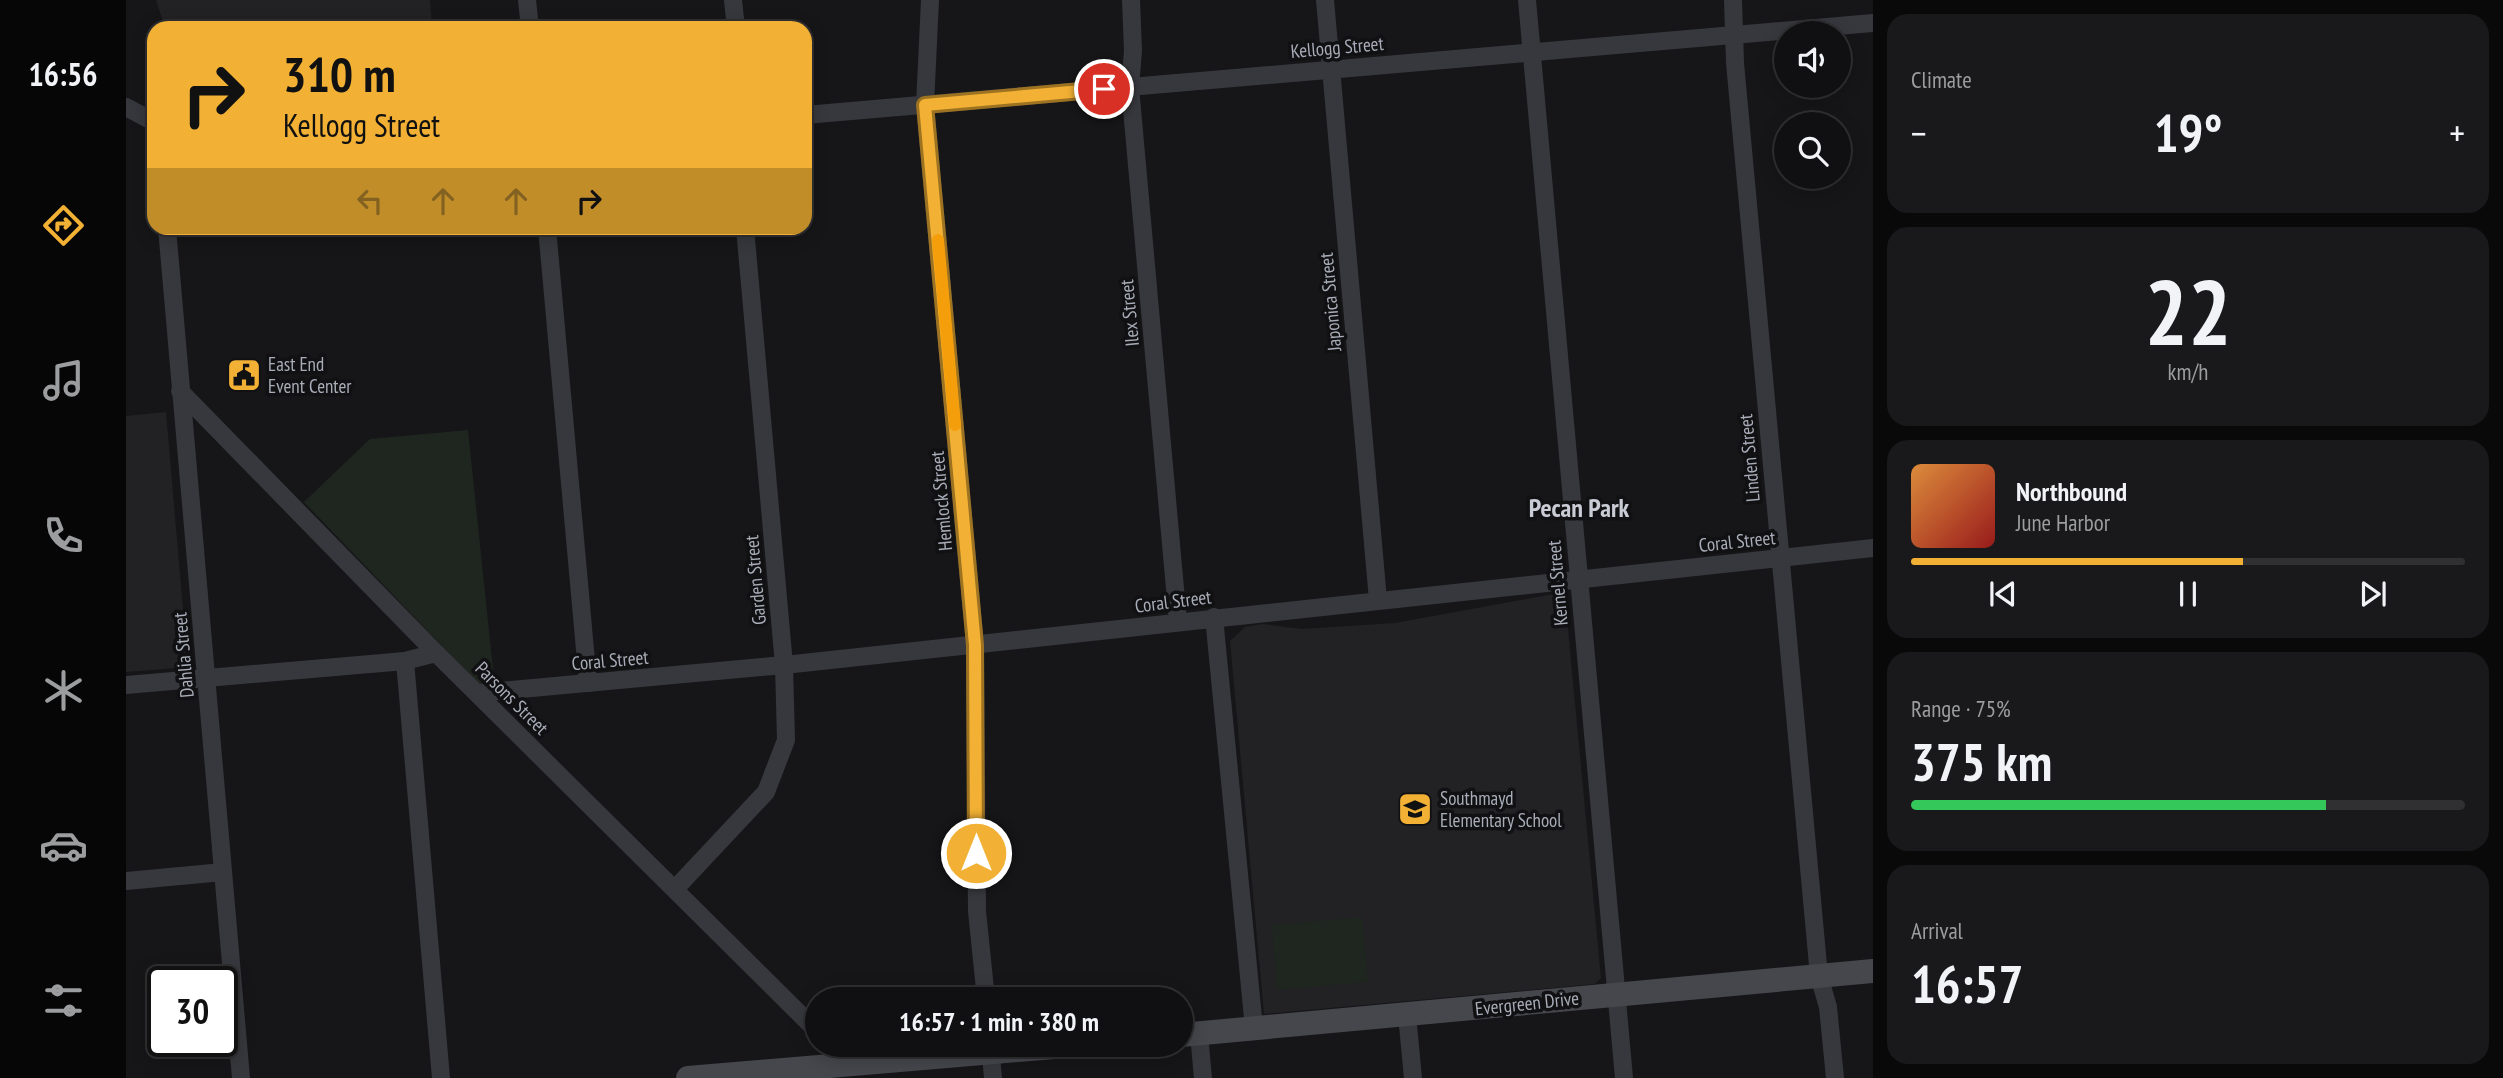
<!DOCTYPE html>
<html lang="en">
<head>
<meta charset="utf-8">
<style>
	body { margin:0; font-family:"PT Sans Narrow",sans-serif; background:#19191b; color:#f1f3f6; height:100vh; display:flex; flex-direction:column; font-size:26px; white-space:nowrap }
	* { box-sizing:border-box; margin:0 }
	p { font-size:23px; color:#9c9d9f }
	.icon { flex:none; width:38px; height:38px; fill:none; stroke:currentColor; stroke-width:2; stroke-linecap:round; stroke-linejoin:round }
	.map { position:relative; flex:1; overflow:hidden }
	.drawer { display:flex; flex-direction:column; gap:14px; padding:14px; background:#09090a; width:630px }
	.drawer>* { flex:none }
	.top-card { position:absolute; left:21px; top:21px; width:665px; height:214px; border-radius:21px; box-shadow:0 4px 18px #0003,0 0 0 2px #303032; background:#f2b134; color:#111; overflow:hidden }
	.buttons { position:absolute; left:1648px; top:21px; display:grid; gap:14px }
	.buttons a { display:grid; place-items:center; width:77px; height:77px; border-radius:50%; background:#101012; box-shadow:0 4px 18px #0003,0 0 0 2px #303032; font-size:35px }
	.speed { position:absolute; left:21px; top:966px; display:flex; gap:14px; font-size:35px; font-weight:700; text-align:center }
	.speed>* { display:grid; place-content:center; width:91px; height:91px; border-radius:50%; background:#101012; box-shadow:0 4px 18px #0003,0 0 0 2px #303032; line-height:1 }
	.speed .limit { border:4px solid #111; border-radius:10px; background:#fff; color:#111 }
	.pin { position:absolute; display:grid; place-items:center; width:60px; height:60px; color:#fff; margin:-30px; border:4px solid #fff; border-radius:50%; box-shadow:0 2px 7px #0007 }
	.me { position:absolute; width:77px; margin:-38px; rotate:0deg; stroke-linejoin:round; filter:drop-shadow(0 0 5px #0008) }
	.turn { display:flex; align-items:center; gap:24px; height:147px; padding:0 21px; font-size:32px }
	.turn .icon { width:91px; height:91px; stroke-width:2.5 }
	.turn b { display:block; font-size:49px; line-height:60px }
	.lanes { display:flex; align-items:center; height:66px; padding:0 21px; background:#0003; justify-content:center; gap:35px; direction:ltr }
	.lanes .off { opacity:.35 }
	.big { font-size:52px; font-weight:800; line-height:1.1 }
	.drawer .card { flex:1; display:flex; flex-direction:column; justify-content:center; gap:10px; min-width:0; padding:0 24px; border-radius:21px; background:#19191b }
	.drawer .dial { align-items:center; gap:0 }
	.dial b { font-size:91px; line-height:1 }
	.song { display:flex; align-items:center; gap:21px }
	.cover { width:84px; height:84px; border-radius:10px; background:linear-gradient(135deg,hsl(30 70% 55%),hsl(0 70% 35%)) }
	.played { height:7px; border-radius:4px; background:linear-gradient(90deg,#f2b134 60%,#303032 60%) }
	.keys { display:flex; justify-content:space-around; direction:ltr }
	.heat { display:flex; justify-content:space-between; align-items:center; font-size:38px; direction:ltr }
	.charge { height:10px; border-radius:5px; background:linear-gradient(90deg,#34c759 75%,#303032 0) }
	.trip { position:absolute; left:679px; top:987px; width:388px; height:70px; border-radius:35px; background:#101012; box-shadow:0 4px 18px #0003,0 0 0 2px #303032; font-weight:800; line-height:70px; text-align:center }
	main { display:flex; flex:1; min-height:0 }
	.tab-bar { display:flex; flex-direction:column; width:126px; justify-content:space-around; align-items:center; background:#060607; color:#9c9d9f }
	.tab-bar .icon { width:49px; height:49px }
	.tab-bar .selected { color:#f2b134 }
	.tab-bar b { font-size:32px; color:#f1f3f6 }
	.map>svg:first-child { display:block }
</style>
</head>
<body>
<main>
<nav class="tab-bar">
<b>16:56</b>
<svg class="icon selected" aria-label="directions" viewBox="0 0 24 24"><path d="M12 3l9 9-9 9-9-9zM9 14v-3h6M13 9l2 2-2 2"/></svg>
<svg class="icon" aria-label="music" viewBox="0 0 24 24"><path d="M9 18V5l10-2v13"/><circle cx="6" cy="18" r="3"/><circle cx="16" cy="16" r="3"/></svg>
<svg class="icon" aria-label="phone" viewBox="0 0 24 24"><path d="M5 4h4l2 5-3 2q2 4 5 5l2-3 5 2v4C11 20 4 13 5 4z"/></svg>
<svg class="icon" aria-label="climate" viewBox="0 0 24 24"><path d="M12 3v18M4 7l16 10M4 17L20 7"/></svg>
<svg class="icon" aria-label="car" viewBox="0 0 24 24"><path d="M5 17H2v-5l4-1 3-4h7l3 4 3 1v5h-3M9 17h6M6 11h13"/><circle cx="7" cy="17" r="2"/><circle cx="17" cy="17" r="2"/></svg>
<svg class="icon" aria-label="filters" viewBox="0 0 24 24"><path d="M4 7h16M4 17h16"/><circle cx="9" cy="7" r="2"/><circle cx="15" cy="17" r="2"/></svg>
</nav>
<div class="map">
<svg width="1747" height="1078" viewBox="0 0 1747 1078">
	<rect width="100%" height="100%" fill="#161618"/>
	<g fill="#222225">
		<polygon points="30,0 304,0 306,28 39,28"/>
		<polygon points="40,412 62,667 0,672 0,416"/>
		<polygon points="1428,594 1438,601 1440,608 1475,978 1469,984 1138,1014 1104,641 1119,627 1136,624 1176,629 1269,623"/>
	</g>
	<g fill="#1e261f">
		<polygon points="342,430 369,688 352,683 343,674 178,502 244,439"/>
		<polygon points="1236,917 1242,982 1151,990 1146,925"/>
	</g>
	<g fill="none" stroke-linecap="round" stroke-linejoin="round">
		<g stroke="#37383d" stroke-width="18">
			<polyline points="401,0 404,28"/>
			<polyline points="607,0 610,28"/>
			<polyline points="804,0 799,105 849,645 851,911 860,999"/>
			<polyline points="1005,0 1007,51 1004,87 1052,622"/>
			<polyline points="1199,0 1252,600"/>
			<polyline points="1401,0 1498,1078"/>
			<polyline points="1607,0 1609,63 1693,976 1702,1007 1709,1078"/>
			<polyline points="0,107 28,122"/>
			<polyline points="679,115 1747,23"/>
			<polyline points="41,228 115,1078"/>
			<polyline points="421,228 462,683"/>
			<polyline points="54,391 310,653 691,1031"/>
			<polyline points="1088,617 1128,1028"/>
			<polyline points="279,661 315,1078"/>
			<polyline points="0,685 279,661 310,653"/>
			<polyline points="352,693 658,665 1747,548"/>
			<polyline points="0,881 97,872"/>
			<polyline points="549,889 640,792 660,740 658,665 619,228"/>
			<polyline points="1281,1015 1287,1078"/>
			<polyline points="1073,1034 1077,1078"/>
			<polyline points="702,1045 712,1065"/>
			<polyline points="864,1045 867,1078"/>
		</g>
		<g stroke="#45474d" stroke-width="24">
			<polyline points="1055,1035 1747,971"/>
			<polyline points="562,1078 952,1045"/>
		</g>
	</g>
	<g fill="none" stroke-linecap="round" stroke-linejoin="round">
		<g stroke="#9d7322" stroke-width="18">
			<polyline id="route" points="850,853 849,645 799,105 978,89"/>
		</g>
		<use href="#route" stroke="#f2b134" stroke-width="12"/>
		<polyline stroke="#f59e0b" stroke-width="12" points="812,240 829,425"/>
	</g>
	<defs>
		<g id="civic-square" transform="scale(1.75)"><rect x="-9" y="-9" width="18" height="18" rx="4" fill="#f2b134" stroke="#111113"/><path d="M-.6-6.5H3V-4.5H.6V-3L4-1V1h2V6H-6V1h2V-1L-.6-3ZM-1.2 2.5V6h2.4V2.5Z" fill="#111"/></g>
		<g id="school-square" transform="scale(1.75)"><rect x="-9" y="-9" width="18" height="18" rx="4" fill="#f2b134" stroke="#111113"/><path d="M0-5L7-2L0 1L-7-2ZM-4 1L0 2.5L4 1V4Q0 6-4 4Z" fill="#111"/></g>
	</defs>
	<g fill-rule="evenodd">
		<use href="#civic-square" x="118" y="375"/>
		<use href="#school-square" x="1289" y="809"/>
	</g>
	<g text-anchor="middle" stroke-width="7" stroke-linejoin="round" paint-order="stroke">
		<g font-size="19" fill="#a8adb8" stroke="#111113">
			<text transform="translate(1211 47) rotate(-5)" y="7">Kellogg Street</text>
			<text transform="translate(1204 302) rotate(-95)" y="7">Japonica Street</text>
			<text transform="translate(1003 313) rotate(-95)" y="7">Ilex Street</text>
			<text transform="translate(1623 458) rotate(-95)" y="7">Linden Street</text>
			<text transform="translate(815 501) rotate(-95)" y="7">Hemlock Street</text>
			<text transform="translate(1611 541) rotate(-6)" y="7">Coral Street</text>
			<text transform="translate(629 580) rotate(-95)" y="7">Garden Street</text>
			<text transform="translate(1431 583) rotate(-95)" y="7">Kernel Street</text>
			<text transform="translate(1047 601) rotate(-7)" y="7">Coral Street</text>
			<text transform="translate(57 655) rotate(-95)" y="7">Dahlia Street</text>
			<text transform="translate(484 660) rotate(-5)" y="7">Coral Street</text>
			<text transform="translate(386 698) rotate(45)" y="7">Parsons Street</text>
			<text transform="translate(1401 1003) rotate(-6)" y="7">Evergreen Drive</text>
		</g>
		<g font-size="19" fill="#a8adb8" stroke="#111113" text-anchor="start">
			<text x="142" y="371">East End<tspan x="142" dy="22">Event Center</tspan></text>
			<text x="1314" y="805">Southmayd<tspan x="1314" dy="22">Elementary School</tspan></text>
		</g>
		<g font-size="26" font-weight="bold" fill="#c9ccd4" stroke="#111113">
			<text x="1453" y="517">Pecan Park</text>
		</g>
	</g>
</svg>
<div class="buttons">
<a><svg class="icon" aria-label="sound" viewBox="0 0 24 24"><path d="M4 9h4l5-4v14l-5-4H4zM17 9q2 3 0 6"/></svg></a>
<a><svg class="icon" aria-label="search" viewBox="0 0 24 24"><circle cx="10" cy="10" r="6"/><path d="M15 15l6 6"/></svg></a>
</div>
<div class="speed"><div class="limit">30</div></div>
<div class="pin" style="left:978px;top:89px;background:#d93025"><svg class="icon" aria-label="arrive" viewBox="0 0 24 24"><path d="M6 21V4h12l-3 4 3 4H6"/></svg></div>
<svg class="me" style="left:850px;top:853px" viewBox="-20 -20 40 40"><circle r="17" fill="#f2b134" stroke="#fff" stroke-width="3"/><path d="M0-11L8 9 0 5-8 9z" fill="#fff"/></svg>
<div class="trip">16:57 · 1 min · 380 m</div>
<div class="top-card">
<div class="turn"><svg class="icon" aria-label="right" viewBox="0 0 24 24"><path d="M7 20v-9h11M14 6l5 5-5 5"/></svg><div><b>310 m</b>Kellogg Street</div></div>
<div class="lanes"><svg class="icon off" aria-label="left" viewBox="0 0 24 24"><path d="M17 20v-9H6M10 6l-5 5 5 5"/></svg><svg class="icon off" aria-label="ahead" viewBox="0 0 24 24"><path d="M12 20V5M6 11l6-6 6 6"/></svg><svg class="icon off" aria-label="ahead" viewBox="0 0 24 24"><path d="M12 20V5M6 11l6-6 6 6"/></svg><svg class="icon" aria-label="right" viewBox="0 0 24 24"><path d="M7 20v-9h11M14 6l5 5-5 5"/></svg></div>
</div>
</div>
<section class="drawer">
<div class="card"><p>Climate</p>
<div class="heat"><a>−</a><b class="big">19°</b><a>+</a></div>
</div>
<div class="card dial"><b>22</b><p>km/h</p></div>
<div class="card">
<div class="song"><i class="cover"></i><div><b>Northbound</b><p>June Harbor</p></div></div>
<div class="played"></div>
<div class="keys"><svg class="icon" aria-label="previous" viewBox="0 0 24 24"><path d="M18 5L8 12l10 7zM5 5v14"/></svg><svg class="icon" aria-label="pause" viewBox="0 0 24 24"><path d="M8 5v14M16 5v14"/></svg><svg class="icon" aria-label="next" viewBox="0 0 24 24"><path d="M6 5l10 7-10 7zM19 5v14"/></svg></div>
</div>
<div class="card"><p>Range · 75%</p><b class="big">375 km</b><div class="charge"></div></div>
<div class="card"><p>Arrival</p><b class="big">16:57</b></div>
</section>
</main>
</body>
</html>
